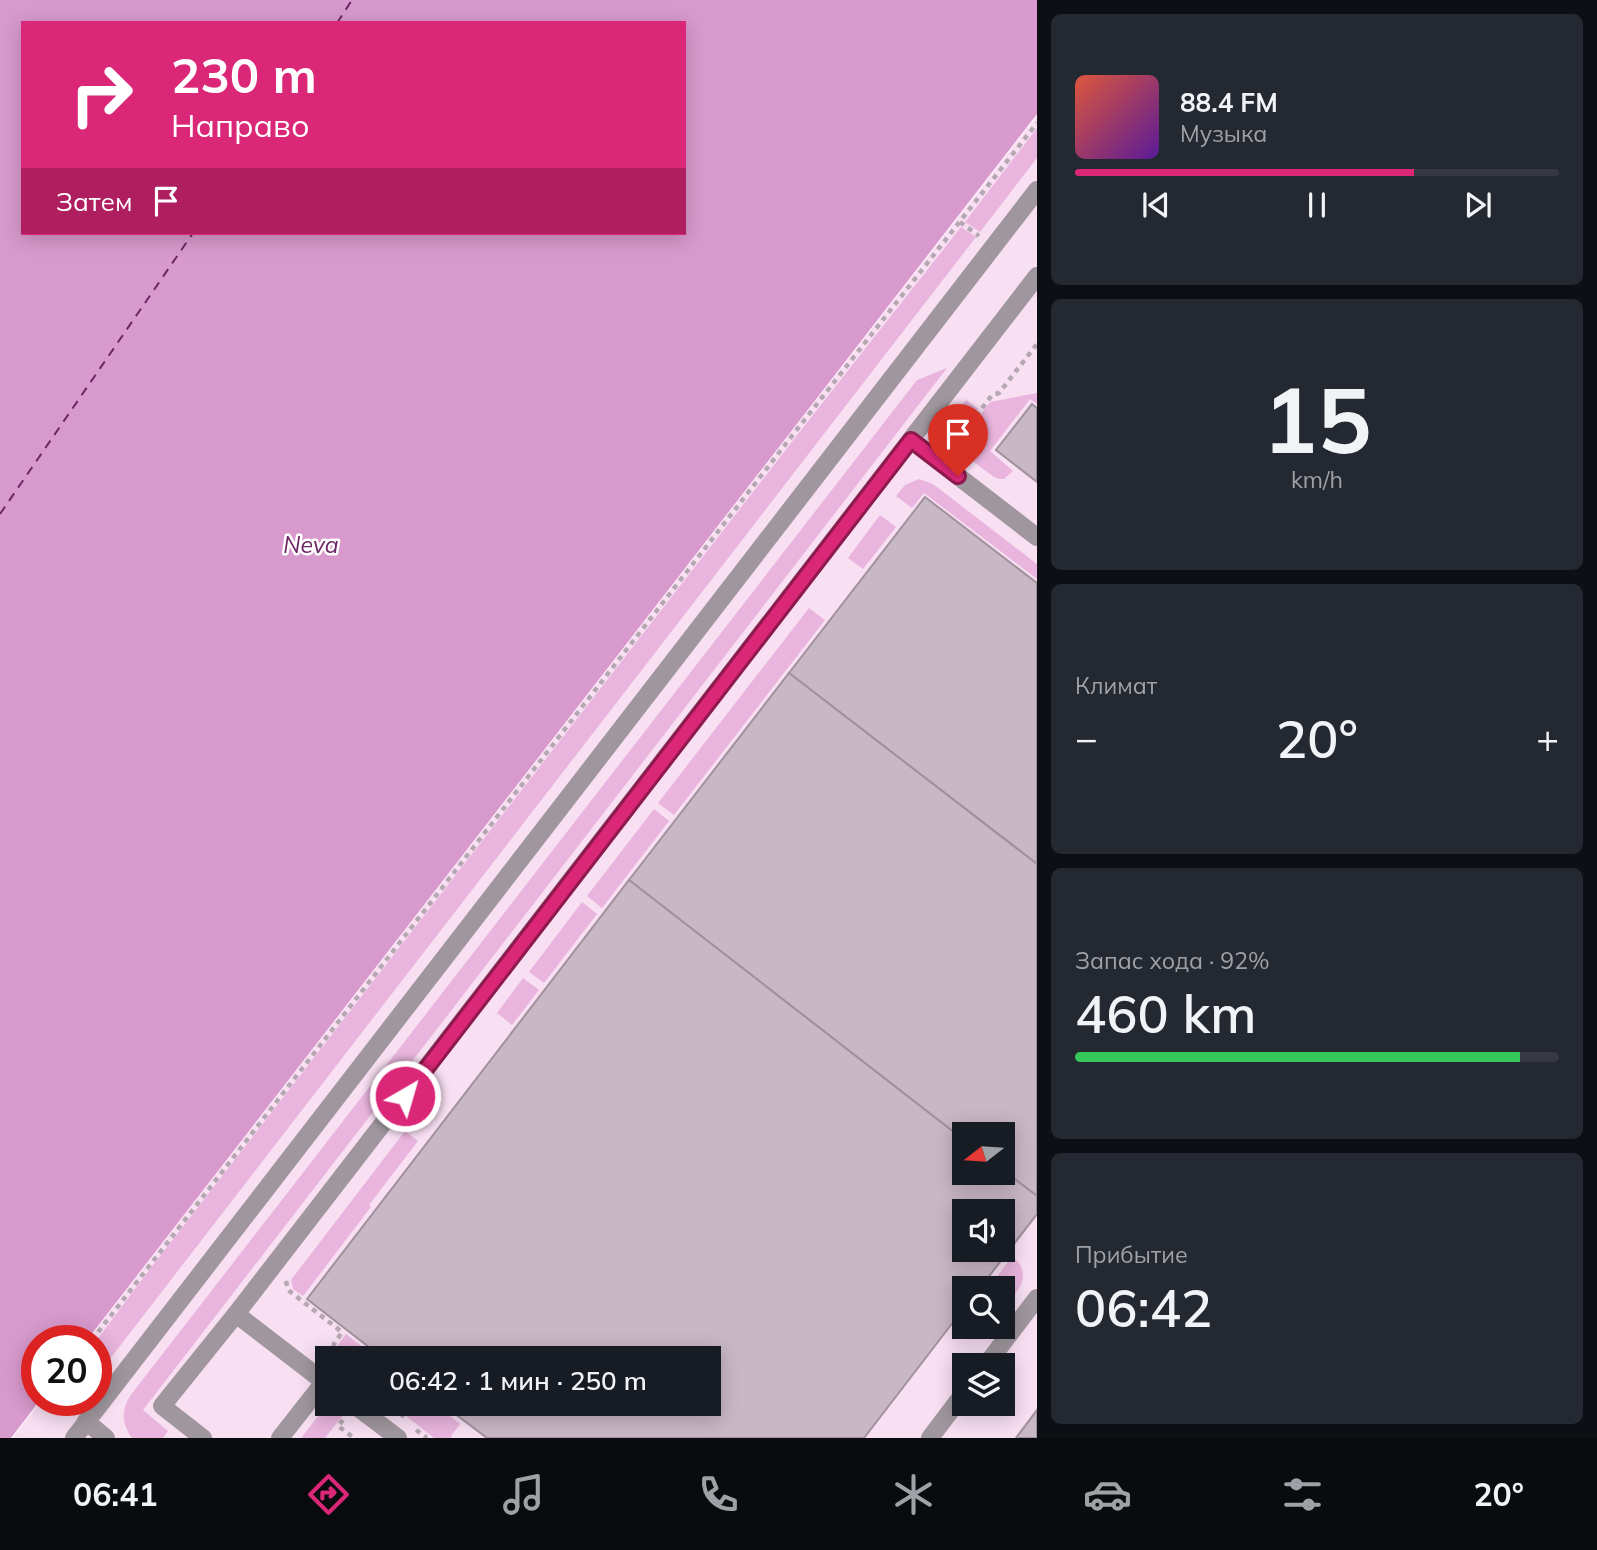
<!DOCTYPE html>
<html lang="ru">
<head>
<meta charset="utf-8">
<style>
	body { margin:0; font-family:Mulish,sans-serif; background:#242831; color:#f1f3f6; height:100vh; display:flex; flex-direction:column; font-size:26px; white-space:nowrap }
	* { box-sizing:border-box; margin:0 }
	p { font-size:23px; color:#9ea1a6 }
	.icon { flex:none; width:38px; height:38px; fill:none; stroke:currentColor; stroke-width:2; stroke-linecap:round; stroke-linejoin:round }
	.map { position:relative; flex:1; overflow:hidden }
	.side { display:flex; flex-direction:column; gap:14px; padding:14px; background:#0d0f14; width:560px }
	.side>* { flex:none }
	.guide { position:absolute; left:21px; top:21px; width:665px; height:214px; border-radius:0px; box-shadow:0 4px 18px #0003; background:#db2777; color:#fff; overflow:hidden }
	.needle { width:46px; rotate:253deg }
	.fabs { position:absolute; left:952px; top:1122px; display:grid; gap:14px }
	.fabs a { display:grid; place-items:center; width:63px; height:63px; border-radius:0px; background:#171b24; box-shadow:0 4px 18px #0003; font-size:35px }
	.speed { position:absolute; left:21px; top:1325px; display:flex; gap:14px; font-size:35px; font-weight:700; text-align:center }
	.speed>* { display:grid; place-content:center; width:91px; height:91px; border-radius:50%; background:#171b24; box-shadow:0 4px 18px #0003; line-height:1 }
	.speed .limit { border:10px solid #d22; background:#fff; color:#111 }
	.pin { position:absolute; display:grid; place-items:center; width:60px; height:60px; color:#fff; margin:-72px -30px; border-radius:50% 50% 50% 0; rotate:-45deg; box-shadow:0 0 7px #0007 }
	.pin .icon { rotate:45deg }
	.me { position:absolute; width:77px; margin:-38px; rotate:38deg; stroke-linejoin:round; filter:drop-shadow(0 0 5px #0008) }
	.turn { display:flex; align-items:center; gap:24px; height:147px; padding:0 35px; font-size:32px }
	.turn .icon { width:91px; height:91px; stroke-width:2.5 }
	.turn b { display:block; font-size:49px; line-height:60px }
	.then { display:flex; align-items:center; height:66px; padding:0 35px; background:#0003; gap:14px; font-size:26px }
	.big { font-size:52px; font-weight:600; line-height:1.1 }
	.side .tile { flex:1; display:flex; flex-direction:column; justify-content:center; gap:10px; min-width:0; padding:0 24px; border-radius:10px; background:#242831 }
	.side .dial { align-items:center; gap:0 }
	.dial b { font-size:91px; line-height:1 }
	.song { display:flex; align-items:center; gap:21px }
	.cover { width:84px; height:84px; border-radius:10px; background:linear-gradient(135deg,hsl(10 70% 55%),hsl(270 70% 35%)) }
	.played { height:7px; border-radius:4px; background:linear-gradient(90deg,#db2777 70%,#363941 70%) }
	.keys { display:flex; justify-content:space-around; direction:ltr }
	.heat { display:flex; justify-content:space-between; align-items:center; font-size:38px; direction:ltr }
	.charge { height:10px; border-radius:5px; background:linear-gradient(90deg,#34c759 92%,#363941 0) }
	.trip { position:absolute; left:315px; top:1346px; width:406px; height:70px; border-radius:0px; background:#171b24; box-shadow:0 4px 18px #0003; font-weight:600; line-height:70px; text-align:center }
	.tab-bar { display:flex; height:112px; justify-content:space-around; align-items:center; background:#090b0e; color:#9ea1a6 }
	.tab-bar .icon { width:49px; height:49px }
	.tab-bar .active { color:#db2777 }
	.tab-bar b { font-size:32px; color:#f1f3f6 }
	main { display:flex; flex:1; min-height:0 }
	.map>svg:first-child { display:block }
</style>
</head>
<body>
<main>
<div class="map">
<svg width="1037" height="1438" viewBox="0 0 1037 1438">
	<rect width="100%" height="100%" fill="#ffedfb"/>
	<path fill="#f8dff2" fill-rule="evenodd" d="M1037,116v1322h-1024l29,-38h54v-60h-8zM964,1134h39v38h-39zM964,1211h39v39h-39zM964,1288h39v38h-39zM327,1358h382v46h-382zM964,1365h39v39h-39z"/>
	<g fill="#e9b5de">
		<polygon points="1037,128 1037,158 980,232 965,222"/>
		<polygon points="961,227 976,237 96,1377 96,1341 150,1269 798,434"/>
		<path d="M947,368l-804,1042 25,21 -5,7h-31c-10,-14 -11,-27 -2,-42l787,-1016z"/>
		<polygon points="1037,393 1037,404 1030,399 990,451 1013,471 1004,479 999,479 994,477 955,448 990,402"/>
		<path d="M966,400l12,9 -26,34c-6,-19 3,-29 14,-43z"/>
		<polygon points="919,479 933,484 1037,564 1037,579 924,493 912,508 896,496 905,485"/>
		<polygon points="880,515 896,527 863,569 848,558"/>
		<polygon points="809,608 825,620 674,815 658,803"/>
		<polygon points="654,809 669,821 602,908 587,896"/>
		<polygon points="582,902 597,914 544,983 529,972"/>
		<polygon points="523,978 539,990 512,1025 497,1013"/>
		<polygon points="405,1131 418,1141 369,1205 371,1207 303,1296 293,1289 291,1280"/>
		<path d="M1012,1256c20,15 10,37 -9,47v-15h-14z"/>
		<polygon points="346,1334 376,1358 337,1358 338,1345"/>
		<polygon points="416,1404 435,1404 460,1424 451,1436 452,1438 434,1438 406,1416"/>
		<polygon points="329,1406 343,1415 325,1438 301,1438 322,1411"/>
	</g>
	<path fill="#d899cc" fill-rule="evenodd" d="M0,0h1037v114l-950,1226h-50v60h3l-29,38h-11zM23,23h661v210h-661z"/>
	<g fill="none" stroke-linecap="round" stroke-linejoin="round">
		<g stroke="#6f2665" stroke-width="2" stroke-dasharray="9 7" stroke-linecap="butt">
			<polyline points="337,23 352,0"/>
			<polyline points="0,514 193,233"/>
		</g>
	</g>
	<g fill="#c8b7c4" stroke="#a1919d" stroke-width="2" fill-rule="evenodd">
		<polygon points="1032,404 1037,408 1037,482 996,450"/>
		<polygon points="925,497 1037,583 1037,864 789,673"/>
		<polygon points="789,673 1037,864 1037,1196 1003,1170 1003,1134 964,1134 964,1140 629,880"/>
		<path d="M629,880l335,260v32h39v-2l34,26v18l-57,74h-16v20l-100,130h-377l-45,-34h267v-46h-326l-76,-59zM964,1211h39v39h-39z"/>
		<polygon points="1037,1410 1037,1438 1016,1438"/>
	</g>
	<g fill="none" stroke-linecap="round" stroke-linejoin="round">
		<g stroke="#b6a8b3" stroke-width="4.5" stroke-dasharray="5 5" stroke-linecap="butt">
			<polyline points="960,222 979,236"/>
			<polyline points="952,448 992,395 999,393 1037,344"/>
			<polyline points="286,1281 288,1290 342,1332 334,1344 333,1358"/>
			<polyline points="92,1340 795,432 1037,123"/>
			<polyline points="401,1417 412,1404"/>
			<polyline points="343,1420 338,1426 354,1438"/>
			<polyline points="416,1430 427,1438"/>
		</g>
		<g stroke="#9f979d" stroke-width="18">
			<polyline points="911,440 1037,537"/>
			<polyline points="986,1365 1037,1298"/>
			<polyline points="327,1384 236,1314 1037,276"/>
			<polyline points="353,1404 398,1438"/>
			<polyline points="86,1421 106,1438"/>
			<polyline points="74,1438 1037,190"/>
			<polyline points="203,1438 162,1406 236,1314"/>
			<polyline points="280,1438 324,1382"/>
			<polyline points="930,1438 964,1393"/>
		</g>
	</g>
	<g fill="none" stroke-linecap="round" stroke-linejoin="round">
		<g stroke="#8e194d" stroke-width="18">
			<polyline id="route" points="405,1096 911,440 958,476"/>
		</g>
		<use href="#route" stroke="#db2777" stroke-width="12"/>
	</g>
	<g text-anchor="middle" stroke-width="5" stroke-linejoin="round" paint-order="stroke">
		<g font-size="23" font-style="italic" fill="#6f2665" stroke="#fff">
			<text x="311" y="553">Neva</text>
		</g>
	</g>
</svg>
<div class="fabs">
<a><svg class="needle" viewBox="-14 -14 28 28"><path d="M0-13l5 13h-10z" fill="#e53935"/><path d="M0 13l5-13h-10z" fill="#9ea1a6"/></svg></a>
<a><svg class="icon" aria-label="sound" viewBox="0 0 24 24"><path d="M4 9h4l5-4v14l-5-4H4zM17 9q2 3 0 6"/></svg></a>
<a><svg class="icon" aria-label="search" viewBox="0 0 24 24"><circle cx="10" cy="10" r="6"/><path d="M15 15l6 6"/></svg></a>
<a><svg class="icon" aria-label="layers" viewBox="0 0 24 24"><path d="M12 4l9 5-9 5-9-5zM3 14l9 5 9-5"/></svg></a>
</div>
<div class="speed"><div class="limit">20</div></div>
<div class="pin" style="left:958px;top:476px;background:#d93025"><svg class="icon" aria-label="arrive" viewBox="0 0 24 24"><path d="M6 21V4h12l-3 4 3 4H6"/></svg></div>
<svg class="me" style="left:405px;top:1096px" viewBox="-20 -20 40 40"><circle r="17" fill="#db2777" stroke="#fff" stroke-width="3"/><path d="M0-11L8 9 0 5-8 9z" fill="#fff"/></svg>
<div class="trip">06:42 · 1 мин · 250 m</div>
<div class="guide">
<div class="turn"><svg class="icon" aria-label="right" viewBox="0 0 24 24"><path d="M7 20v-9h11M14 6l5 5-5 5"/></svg><div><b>230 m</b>Направо</div></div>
<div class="then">Затем<svg class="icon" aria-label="arrive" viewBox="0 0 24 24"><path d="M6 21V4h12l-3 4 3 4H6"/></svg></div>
</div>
</div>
<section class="side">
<div class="tile">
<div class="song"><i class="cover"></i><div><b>88.4 FM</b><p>Музыка</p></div></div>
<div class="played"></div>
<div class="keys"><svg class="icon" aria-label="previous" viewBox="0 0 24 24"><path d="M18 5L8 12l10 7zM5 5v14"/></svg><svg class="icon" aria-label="pause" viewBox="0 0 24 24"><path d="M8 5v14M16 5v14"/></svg><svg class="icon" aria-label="next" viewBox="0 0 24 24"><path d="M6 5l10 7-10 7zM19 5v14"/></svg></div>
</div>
<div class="tile dial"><b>15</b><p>km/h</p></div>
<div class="tile"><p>Климат</p>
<div class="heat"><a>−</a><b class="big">20°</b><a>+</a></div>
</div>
<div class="tile"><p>Запас хода · 92%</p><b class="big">460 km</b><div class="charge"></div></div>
<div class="tile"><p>Прибытие</p><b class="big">06:42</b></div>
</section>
</main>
<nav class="tab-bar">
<b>06:41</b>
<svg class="icon active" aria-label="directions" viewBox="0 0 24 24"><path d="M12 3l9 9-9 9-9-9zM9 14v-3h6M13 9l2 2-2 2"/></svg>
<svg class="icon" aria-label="music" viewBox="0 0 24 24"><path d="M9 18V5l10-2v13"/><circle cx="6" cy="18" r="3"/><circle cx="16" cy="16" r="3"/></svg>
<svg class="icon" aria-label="phone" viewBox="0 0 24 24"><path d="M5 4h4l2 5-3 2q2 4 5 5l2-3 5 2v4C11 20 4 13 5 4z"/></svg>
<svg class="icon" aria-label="climate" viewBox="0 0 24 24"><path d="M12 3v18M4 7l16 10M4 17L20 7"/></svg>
<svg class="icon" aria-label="car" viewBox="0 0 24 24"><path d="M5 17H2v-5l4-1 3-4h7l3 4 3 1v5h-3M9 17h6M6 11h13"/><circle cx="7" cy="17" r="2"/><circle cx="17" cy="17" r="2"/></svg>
<svg class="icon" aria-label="filters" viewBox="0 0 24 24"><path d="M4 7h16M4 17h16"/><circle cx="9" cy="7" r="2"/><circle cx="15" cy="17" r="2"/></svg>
<b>20°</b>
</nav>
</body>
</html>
